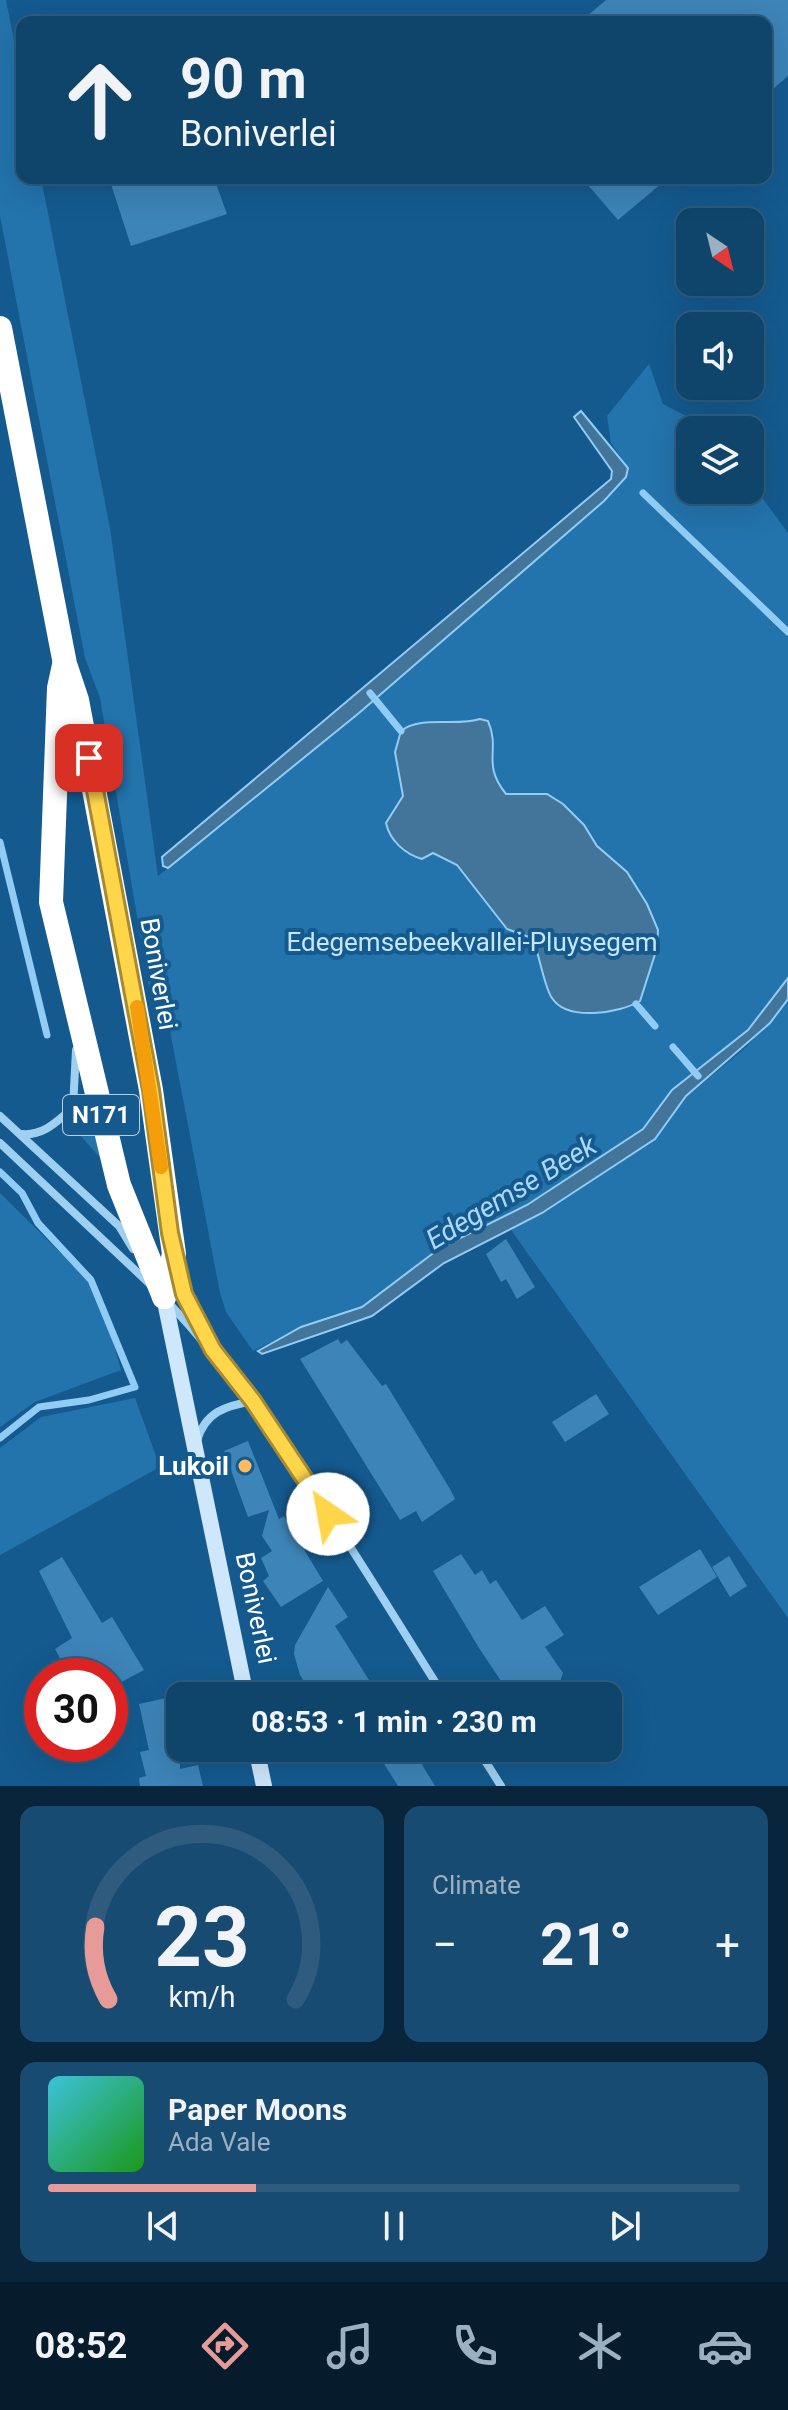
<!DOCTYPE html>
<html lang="en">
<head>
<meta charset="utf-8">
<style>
	body { margin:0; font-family:Roboto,sans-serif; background:#184b71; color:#f1f3f6; height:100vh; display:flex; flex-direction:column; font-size:30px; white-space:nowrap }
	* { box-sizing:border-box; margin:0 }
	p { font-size:26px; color:#9bb0c1 }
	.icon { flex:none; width:44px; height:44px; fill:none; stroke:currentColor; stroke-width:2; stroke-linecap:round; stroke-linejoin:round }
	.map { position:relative; height:1786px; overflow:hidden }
	.details { display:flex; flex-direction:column; gap:20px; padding:20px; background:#08253b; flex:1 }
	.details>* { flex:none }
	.hud { position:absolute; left:16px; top:16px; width:756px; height:168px; border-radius:16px; box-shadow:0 8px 32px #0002,0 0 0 2px #2f5c7e; background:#0f446b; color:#f1f3f6; overflow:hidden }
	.needle { width:52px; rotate:145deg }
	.controls { position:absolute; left:676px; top:208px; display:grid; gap:16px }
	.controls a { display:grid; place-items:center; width:88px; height:88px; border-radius:16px; background:#0f446b; box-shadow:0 8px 32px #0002,0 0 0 2px #2f5c7e; font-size:40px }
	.speed { position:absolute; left:24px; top:1658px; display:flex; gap:16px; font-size:40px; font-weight:700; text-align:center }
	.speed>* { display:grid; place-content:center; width:104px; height:104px; border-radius:50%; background:#0f446b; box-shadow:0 8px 32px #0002,0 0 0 2px #2f5c7e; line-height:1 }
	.speed .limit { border:12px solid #d22; background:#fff; color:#111 }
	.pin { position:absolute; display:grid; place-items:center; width:68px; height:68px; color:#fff; margin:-34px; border-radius:16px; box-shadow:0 4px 12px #0006 }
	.me { position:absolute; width:88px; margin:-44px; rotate:327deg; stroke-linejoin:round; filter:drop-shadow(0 0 6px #0008) }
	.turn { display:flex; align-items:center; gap:28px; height:168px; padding:0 32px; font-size:36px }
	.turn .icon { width:104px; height:104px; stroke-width:2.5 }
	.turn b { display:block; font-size:56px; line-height:68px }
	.big { font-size:60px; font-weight:700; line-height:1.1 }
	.details .tile { flex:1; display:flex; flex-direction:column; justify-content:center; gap:12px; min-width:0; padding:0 28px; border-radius:16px; background:#184b71 }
	.details .dial { align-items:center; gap:0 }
	.dial svg { height:208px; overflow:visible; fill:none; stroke:#2f5c7e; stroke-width:7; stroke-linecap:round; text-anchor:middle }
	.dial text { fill:#f1f3f6; stroke:none }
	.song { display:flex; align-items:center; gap:24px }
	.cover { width:96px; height:96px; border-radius:12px; background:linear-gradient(135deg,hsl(190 70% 55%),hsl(120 70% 35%)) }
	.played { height:8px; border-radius:4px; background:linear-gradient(90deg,#e69b98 30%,#2f5c7e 30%) }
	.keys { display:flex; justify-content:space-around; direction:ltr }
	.heat { display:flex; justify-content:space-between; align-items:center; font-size:44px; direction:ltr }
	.details .tiles { flex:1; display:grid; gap:20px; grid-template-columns:1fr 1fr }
	.tile:last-child { grid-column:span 2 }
	.trip { position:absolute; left:166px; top:1682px; width:456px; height:80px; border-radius:16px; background:#0f446b; box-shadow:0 8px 32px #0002,0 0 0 2px #2f5c7e; font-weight:700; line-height:80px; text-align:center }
	.tabs { display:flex; height:128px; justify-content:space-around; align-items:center; background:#061b2b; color:#9bb0c1 }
	.tabs .icon { width:56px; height:56px }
	.tabs .active { color:#e69b98 }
	.tabs b { font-size:36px; color:#f1f3f6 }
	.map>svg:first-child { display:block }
</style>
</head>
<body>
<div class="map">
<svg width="788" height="1786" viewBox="0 0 788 1786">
	<rect width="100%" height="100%" fill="#145a8f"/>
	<g fill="#2373ac">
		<polygon points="0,0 6,0 22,81 22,178 41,178 110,528 158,876 359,713 604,501 626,477 628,468 611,443 607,416 649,364 663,404 713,430 690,430 690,490 750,490 750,481 788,533 788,978 747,1030 672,1090 643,1129 527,1205 440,1248 362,1307 301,1327 253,1351 226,1312 220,1293 167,1015 155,1022 100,698 85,658 0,216"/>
		<polygon points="788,999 788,1618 511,1230 655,1139 686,1097 746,1047"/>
		<polygon points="83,1113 90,1114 102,1160 73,1127"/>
		<polygon points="0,1193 89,1281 106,1317 121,1370 35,1402 0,1427"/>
		<polygon points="135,1398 160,1467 0,1555 0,1448 41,1417"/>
	</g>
	<g fill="#43759b" stroke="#91ccf4" stroke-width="2">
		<polygon points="581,411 628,468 626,477 604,501 359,713 168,868 163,866 162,857 611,479 612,471 574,417"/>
		<path d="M480,719l8,2c13,30 -7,42 18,73h41l16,10 21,21 13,21 30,26 20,32 11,26 -1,18 -17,53c-20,12 -73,21 -88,-3 -8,-11 -12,-43 -20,-60l-25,-9 -50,-64 -24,-12 -11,6c-17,-5 -32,-18 -36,-36l17,-27 -8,-44 6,-21c19,-16 56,-4 79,-12z"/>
		<polygon points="788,978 788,999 770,1023 686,1096 655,1139 542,1213 444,1263 372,1316 262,1354 258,1351 301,1327 362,1307 440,1248 527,1205 643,1129 672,1090 748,1030"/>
	</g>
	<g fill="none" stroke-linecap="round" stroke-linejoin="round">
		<g stroke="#91ccf4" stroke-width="7">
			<polyline points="643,493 788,632"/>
			<polyline points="370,693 401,731"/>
			<polyline points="0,842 47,1035"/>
			<polyline points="636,1004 655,1026"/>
			<polyline points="673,1047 698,1076"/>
			<polyline points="0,1172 22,1193 38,1223 91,1280 135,1387 89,1400 39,1407 0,1438"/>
		</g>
	</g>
	<g fill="#3d84b8">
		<polygon points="606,0 788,0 788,76 766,95 766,22 580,22"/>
		<polygon points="109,178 214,178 227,214 131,246"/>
		<polygon points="582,178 668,178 618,220"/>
		<polygon points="506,1239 535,1287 517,1299 506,1279 501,1282 486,1254"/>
		<polygon points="338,1339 341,1344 347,1340 382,1386 386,1384 450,1489 455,1499 422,1522 416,1511 400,1520 300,1359"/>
		<polygon points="596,1394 609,1414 565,1442 552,1422"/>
		<polygon points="248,1441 279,1519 284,1516 323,1581 281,1607 263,1581 269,1576 261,1558 272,1551 262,1536 269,1510 248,1517 224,1451"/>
		<polygon points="700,1549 717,1577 658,1615 639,1587"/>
		<polygon points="461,1554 475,1575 482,1570 490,1584 496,1580 522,1620 545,1606 564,1635 545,1647 563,1673 555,1696 511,1696 479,1648 433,1571"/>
		<polygon points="729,1556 747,1586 730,1597 712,1567"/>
		<polygon points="62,1557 102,1623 112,1617 144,1670 110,1688 110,1676 70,1676 55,1649 72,1638 39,1571"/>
		<polygon points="328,1587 348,1617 335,1626 369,1680 344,1696 328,1696 321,1685 310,1691 300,1675 294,1654 295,1645"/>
		<polygon points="180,1695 180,1769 198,1765 203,1786 140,1786 139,1778 146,1776 140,1752 149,1750 139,1704"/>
		<polygon points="374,1748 412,1748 435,1786 398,1786"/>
	</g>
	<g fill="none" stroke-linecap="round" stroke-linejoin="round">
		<g stroke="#9fcff1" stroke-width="8">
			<polyline points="0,1116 119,1226 133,1249"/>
			<path d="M22,1134c22,2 35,-13 51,-26l3,-58"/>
			<polyline points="0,1143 152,1286"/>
			<polyline points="178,1271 184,1294 207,1339"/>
			<path d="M167,1301c110,118 191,259 277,395"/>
			<path d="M197,1441c8,-29 28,-35 56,-40"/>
			<polyline points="477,1748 501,1786"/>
		</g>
		<g stroke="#cee7fb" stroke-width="16">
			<polyline points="164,1297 246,1696"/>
			<polyline points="256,1748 264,1786"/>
		</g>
		<g stroke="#fff" stroke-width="24">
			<polyline points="0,328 65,664 77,700 151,1090 174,1254 164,1297"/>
			<polyline points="64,665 59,688 51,902 119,1185 164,1297"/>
		</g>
	</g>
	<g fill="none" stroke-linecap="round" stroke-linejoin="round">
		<g stroke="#a68a30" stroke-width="20">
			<polyline id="route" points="89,758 151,1090 170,1233 184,1294 213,1350 253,1401 328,1514"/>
		</g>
		<use href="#route" stroke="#ffd54a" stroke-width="14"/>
		<polyline stroke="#f59e0b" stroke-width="14" points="137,1007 161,1167"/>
	</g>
	<circle fill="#ffbc5f" stroke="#145a8f" stroke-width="3" cx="245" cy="1466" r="8"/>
	<g text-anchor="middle" stroke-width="8" stroke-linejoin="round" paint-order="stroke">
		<rect fill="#145a8f" stroke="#b8cedd" stroke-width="2" x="63" y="1095" width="76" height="40" rx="6"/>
		<g font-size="24" font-weight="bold" fill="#fff">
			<text x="101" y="1123">N171</text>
		</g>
		<g font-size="26" fill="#c6e6fc" stroke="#145a8f">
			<text x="472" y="951">Edegemsebeekvallei-Pluysegem</text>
		</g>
		<g font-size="26" fill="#fff" stroke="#145a8f">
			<text transform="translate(159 974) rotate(80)" y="9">Boniverlei</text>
			<text transform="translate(256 1608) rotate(78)" y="9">Boniverlei</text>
		</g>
		<g font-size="26" font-weight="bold" fill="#fff" stroke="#145a8f" text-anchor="end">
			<text x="229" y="1475">Lukoil</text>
		</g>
		<g font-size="28" font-style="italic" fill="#abd8f8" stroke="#145a8f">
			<text transform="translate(511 1192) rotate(-31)" y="10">Edegemse Beek</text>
		</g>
	</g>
</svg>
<div class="controls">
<a><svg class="needle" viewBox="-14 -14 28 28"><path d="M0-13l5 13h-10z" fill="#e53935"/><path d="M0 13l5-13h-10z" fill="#9bb0c1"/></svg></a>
<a><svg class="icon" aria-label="sound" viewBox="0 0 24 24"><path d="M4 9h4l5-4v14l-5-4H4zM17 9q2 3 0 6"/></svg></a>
<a><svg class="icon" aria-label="layers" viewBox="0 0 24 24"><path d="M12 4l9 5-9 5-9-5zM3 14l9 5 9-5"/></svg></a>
</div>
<div class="speed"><div class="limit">30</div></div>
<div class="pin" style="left:89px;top:758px;background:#d93025"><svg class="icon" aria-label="arrive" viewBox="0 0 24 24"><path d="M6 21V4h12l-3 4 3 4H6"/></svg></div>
<svg class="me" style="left:328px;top:1514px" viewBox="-20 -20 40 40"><circle r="19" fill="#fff"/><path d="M0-13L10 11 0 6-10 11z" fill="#ffd54a"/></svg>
<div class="trip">08:53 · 1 min · 230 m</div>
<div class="hud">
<div class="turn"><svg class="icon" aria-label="ahead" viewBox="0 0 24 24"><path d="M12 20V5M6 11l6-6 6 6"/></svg><div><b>90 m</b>Boniverlei</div></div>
</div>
</div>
<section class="details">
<div class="tiles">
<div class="tile dial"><svg viewBox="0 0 100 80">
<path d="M14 69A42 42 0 1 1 86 69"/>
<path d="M14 69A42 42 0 0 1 9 41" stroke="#e69b98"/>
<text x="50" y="56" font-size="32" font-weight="700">23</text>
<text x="50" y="72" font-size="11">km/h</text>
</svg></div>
<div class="tile"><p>Climate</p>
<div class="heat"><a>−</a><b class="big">21°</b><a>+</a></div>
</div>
<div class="tile">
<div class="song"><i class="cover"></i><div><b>Paper Moons</b><p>Ada Vale</p></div></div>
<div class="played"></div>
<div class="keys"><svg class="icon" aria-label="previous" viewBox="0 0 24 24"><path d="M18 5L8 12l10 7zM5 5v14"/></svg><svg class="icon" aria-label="pause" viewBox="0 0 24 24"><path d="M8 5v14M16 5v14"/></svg><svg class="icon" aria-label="next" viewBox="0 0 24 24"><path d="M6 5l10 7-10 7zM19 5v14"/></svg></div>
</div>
</div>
</section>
<nav class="tabs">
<b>08:52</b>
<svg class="icon active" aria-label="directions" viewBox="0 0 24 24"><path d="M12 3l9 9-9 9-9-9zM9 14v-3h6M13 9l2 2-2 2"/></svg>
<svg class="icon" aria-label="music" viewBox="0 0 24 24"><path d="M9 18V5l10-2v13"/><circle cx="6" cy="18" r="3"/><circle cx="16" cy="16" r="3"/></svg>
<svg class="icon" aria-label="phone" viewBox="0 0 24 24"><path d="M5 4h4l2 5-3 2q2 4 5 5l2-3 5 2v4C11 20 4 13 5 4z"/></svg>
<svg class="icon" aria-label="climate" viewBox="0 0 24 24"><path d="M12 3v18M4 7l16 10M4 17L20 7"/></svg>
<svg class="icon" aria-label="car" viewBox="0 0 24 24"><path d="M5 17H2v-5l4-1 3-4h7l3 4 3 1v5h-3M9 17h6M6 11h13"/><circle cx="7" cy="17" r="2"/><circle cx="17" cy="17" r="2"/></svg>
</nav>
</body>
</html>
